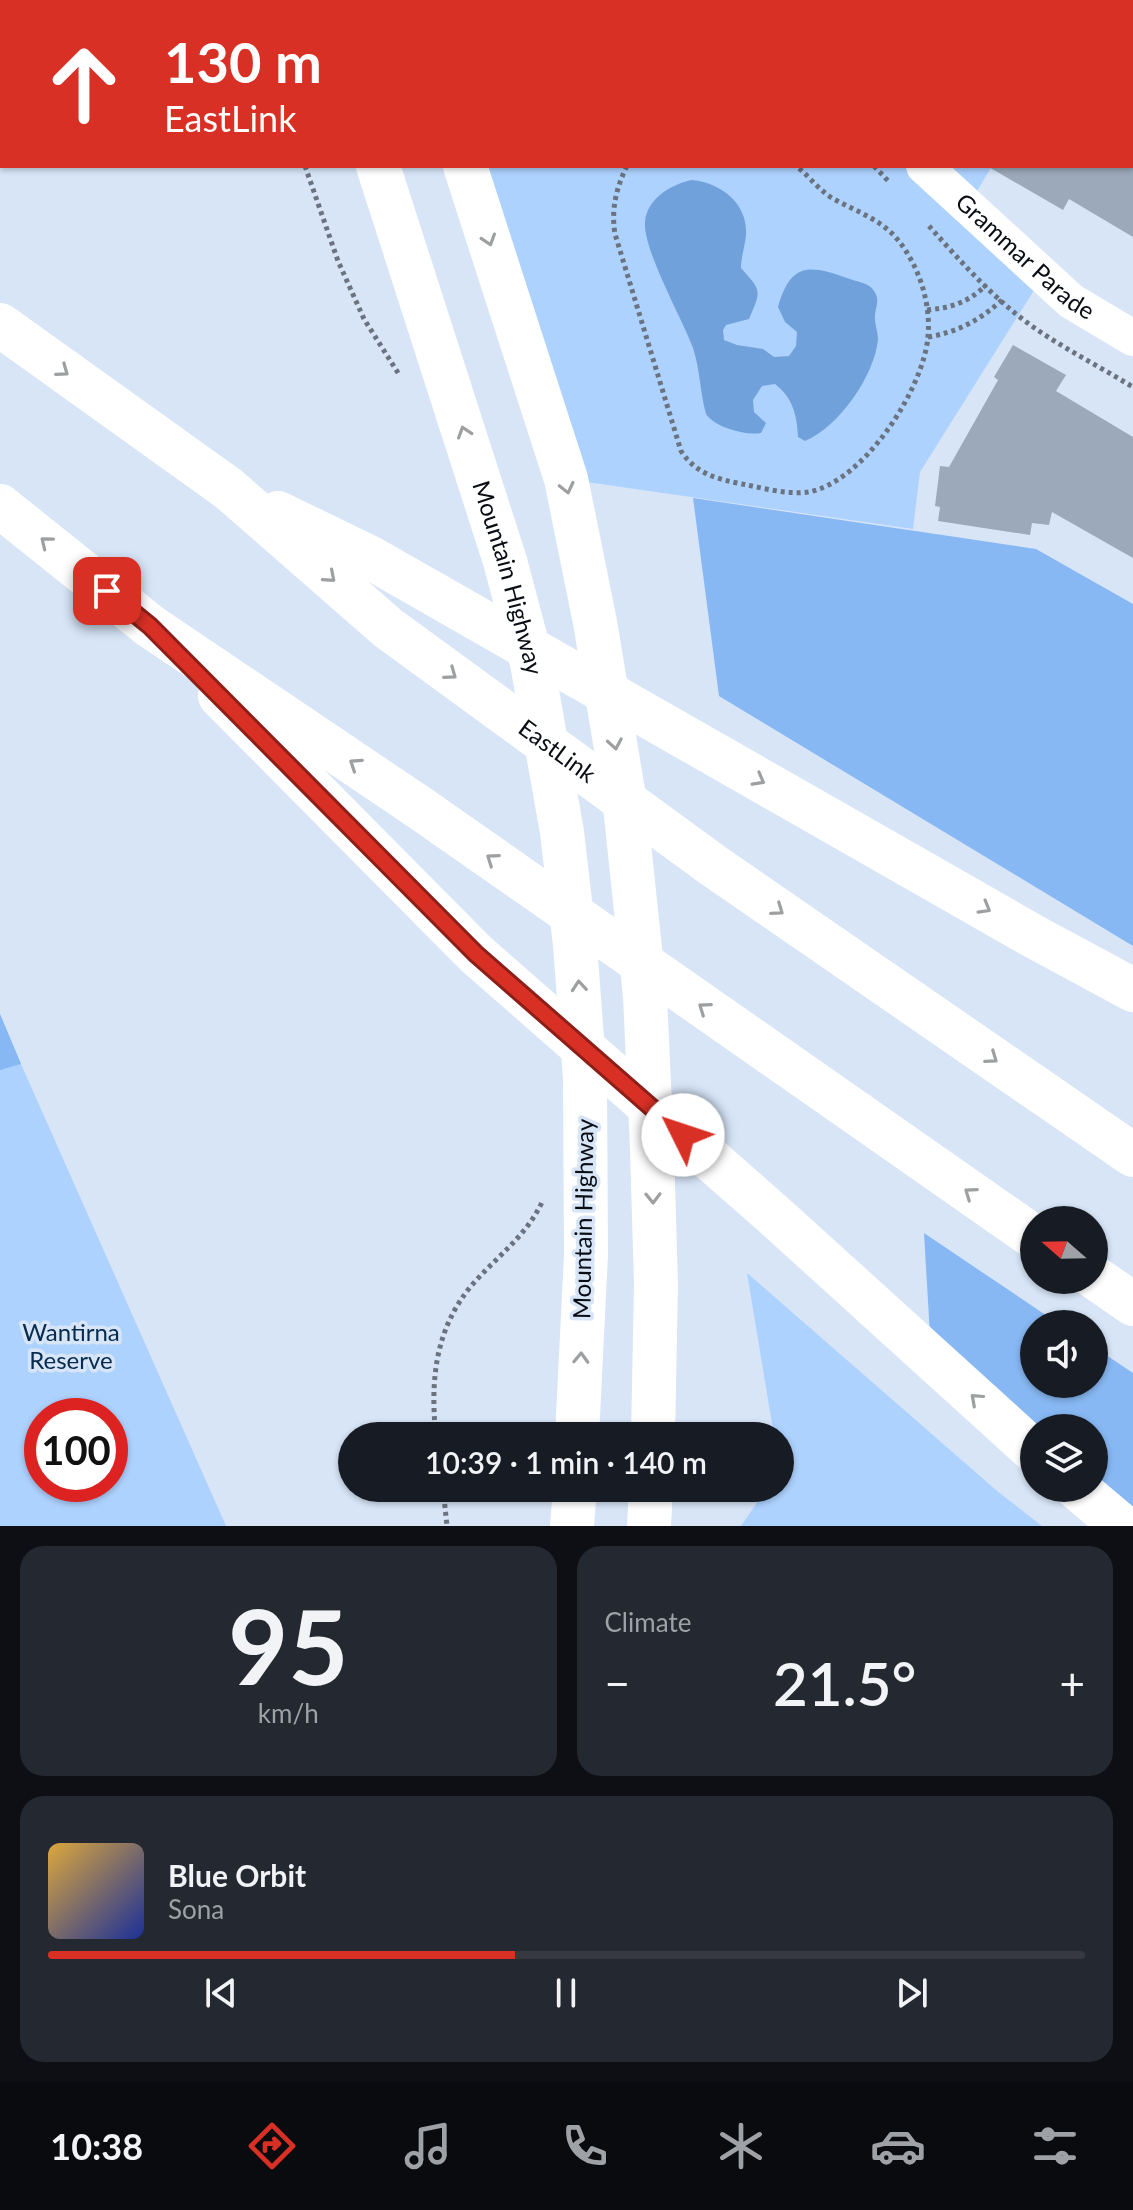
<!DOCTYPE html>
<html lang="en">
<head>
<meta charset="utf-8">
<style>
	body { margin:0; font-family:Lato,sans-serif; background:#242831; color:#f1f3f6; height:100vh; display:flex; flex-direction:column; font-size:30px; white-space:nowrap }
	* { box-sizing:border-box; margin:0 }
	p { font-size:26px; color:#9ea1a6 }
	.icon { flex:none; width:44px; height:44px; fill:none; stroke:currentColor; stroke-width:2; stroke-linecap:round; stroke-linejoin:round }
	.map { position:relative; height:1526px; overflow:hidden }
	.drawer { display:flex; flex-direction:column; gap:20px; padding:20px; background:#0d0f14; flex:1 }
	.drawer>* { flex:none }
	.hud { position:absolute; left:0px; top:0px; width:1134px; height:168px; box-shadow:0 2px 6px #0004; background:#d93025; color:#fff; overflow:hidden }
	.needle { width:52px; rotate:290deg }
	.controls { position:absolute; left:1020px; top:1206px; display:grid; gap:16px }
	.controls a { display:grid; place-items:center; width:88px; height:88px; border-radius:50%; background:#171b24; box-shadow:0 2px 6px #0004; font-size:40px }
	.speed { position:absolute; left:24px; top:1398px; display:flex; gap:16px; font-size:40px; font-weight:700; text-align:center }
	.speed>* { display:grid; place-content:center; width:104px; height:104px; border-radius:50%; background:#171b24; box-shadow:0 2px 6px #0004; line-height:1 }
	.speed .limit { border:12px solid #d22; background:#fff; color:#111 }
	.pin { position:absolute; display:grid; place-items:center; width:68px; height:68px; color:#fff; margin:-34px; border-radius:16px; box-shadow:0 4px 12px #0006 }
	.me { position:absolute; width:88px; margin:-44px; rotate:311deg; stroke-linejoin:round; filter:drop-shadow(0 0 6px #0008) }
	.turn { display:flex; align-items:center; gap:28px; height:168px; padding:0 32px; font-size:36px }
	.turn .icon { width:104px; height:104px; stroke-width:2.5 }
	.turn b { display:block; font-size:56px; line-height:68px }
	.big { font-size:60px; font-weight:600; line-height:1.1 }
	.drawer .card { flex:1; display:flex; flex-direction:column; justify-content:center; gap:12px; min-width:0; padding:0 28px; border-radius:24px; background:#242831 }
	.drawer .dial { align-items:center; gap:0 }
	.dial b { font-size:104px; line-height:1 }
	.song { display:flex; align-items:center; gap:24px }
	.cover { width:96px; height:96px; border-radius:12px; background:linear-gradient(135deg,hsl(40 70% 55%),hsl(230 70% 35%)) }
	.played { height:8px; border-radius:4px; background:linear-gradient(90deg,#d93025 45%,#363941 45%) }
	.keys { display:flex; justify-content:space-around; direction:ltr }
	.heat { display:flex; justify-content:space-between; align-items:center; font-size:44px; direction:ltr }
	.drawer .tiles { flex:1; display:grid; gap:20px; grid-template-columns:1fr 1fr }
	.card:last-child { grid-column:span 2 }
	.trip { position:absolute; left:338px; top:1422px; width:456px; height:80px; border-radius:40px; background:#171b24; box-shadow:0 2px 6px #0004; font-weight:600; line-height:80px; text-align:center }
	.menu { display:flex; height:128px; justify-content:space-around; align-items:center; background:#090b0e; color:#9ea1a6 }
	.menu .icon { width:56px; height:56px }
	.menu .selected { color:#d93025 }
	.menu b { font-size:36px; color:#f1f3f6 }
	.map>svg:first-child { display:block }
</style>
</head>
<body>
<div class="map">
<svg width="1133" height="1526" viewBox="0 0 1133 1526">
	<rect width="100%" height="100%" fill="#d7e5f7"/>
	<g fill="#aed2fe" fill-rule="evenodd">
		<polygon points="465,166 992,166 968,206 1043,276 920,472 913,529 566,479"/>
		<path d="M0,1014l21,50 205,462h-226zM42,1416h68v68h-68z"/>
		<polygon points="747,1273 996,1490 1042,1526 741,1526 767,1488 780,1488 780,1436 774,1436"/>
	</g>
	<g fill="#87b8f3">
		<polygon points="693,498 1036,549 1133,604 1133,946 719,696"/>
		<polygon points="0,1014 21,1064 0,1070"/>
		<polygon points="924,1233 1059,1324 1034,1324 1034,1384 1094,1384 1094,1347 1133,1373 1133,1507 1094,1475 1094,1428 1039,1428 930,1335"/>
	</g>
	<path fill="#71a1db" d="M692,180c30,3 56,24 54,55 -1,11 -5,22 -5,33 20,23 21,21 8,51l-23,6 -3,5 1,10 13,5 26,4 11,8 15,-1 7,-10 1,-14 -12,-10 -7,-15c13,-45 31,-42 69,-29 9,4 22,4 27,13 6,9 2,14 1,24 -1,8 3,16 3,24 -3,36 -39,88 -73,102l-7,-4c-1,-22 -5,-39 -23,-53l-13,2 -9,14 1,12 12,11 -5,10c-15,3 -47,-6 -55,-19 -6,-22 -6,-45 -13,-66 -11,-30 -50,-98 -48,-126 2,-24 27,-38 47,-42z"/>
	<g fill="#9ca9ba">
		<polygon points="987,166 1133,166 1133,237 1069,199 1063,210"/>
		<polygon points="1013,345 1066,375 1056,391 1133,437 1133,558 1052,512 1049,525 1032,523 1030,535 938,521 940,507 935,506 940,466 949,467 998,380 994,377"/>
	</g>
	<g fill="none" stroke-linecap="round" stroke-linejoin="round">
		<g stroke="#6a737f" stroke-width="5" stroke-dasharray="4 4" stroke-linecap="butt">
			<polyline points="258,0 259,2"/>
			<polyline points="534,0 534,2"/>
			<polyline points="305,166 338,261 364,319 400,376"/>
			<path d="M627,166c-11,22 -16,44 -12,68l66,217c15,23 36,28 61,33 21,4 45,11 66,8 55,-9 116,-103 120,-156 3,-33 -9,-70 -30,-96 -17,-21 -43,-29 -66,-42 -14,-9 -23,-22 -36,-32"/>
			<polyline points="874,166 890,183"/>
			<path d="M929,226c33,37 70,79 113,107 29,19 61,36 91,54"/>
			<path d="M927,310c24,-2 42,-8 59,-25"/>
			<path d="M928,337c30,-5 52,-17 74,-37"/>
			<path d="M436,1436c-6,-55 -1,-107 36,-151 25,-29 55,-49 71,-85"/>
			<polyline points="443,1488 447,1526"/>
		</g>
		<path stroke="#fff" stroke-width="36" id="s1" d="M924,166l147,135 62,37"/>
		<g stroke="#fff" stroke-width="44">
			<polyline points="319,0 320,2"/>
			<polyline points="407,0 408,2"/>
			<path id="s2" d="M378,166l127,395 27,102 30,169 13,113 10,133 1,177 -9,181"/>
			<polyline points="465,166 566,479 595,622 624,797 645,996 652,1150 656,1284 653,1436"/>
			<polyline points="572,1526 575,1488"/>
			<polyline points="649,1526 651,1488"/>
		</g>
		<g stroke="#fff" stroke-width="44">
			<path id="s3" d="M0,325l229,164 159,139 326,238 419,289"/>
			<polyline points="0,506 150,626 420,808 1034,1237"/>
			<polyline points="278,513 371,558 1033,936 1133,990"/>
			<polyline points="220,696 476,954 775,1216 1034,1451"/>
			<polyline points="1094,1277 1133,1304"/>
			<polyline points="1077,1488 1122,1526"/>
		</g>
	</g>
	<defs><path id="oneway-chevron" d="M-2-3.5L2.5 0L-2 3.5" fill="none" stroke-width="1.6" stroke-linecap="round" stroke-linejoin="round" transform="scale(2)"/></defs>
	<g stroke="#9d9fa1">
		<use href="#oneway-chevron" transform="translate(489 240) rotate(72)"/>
		<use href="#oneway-chevron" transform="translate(63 371) rotate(36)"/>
		<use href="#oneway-chevron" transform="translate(464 432) rotate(-108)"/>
		<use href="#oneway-chevron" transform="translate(567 488) rotate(77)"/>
		<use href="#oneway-chevron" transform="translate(46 542) rotate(-141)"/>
		<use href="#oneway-chevron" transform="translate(330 577) rotate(41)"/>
		<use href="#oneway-chevron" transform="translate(451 674) rotate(36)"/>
		<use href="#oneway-chevron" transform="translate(615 744) rotate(80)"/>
		<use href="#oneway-chevron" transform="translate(355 764) rotate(-146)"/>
		<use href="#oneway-chevron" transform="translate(759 780) rotate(29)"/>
		<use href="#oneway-chevron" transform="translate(492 859) rotate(-145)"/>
		<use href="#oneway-chevron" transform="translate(985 908) rotate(30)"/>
		<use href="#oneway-chevron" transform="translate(778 910) rotate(35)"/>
		<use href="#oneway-chevron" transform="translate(579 986) rotate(-95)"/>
		<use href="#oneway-chevron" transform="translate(704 1008) rotate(-145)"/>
		<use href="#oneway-chevron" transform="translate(992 1058) rotate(35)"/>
		<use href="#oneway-chevron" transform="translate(970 1193) rotate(-145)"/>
		<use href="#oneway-chevron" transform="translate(653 1198) rotate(89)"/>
		<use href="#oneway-chevron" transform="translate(581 1358) rotate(-88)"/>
		<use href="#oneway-chevron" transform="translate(976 1399) rotate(-138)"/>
	</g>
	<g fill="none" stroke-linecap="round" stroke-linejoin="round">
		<g stroke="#8d1f18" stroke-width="20">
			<polyline id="route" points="107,591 150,626 476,954 683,1135"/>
		</g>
		<use href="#route" stroke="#d93025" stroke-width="14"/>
	</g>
	<g text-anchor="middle" stroke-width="7" stroke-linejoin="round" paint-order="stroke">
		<g font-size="24" fill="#0a0e14" stroke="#d7e5f7">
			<text dy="8" stroke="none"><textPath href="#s1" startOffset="136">Grammar Parade</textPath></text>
			<text dy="8" stroke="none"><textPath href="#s2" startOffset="432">Mountain Highway</textPath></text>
			<text dy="8" stroke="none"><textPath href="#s3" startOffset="702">EastLink</textPath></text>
			<text transform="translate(584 1219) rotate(-89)" y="8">Mountain Highway</text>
		</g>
		<g font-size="24" fill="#072a4f" stroke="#d7e5f7">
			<text x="71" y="1341">Wantirna<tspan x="71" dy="28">Reserve</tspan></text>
		</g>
	</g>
</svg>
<div class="controls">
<a><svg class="needle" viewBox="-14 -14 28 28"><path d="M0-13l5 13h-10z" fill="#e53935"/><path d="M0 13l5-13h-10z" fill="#9ea1a6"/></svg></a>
<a><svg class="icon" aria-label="sound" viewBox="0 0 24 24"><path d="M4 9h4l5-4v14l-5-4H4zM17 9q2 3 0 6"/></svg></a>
<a><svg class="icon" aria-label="layers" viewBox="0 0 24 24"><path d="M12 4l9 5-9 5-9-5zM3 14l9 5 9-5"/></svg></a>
</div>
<div class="speed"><div class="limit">100</div></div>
<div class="pin" style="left:107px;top:591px;background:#d93025"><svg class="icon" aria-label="arrive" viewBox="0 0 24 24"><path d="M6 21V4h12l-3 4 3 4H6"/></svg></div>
<svg class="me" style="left:683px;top:1135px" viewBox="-20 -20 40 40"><circle r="19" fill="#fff"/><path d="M0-13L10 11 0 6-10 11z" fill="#d93025"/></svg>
<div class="trip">10:39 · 1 min · 140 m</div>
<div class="hud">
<div class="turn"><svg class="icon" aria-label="ahead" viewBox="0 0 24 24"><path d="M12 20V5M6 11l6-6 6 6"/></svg><div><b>130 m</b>EastLink</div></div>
</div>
</div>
<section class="drawer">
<div class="tiles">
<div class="card dial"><b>95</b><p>km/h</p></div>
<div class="card"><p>Climate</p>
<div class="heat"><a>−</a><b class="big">21.5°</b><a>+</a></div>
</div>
<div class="card">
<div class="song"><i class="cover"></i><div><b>Blue Orbit</b><p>Sona</p></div></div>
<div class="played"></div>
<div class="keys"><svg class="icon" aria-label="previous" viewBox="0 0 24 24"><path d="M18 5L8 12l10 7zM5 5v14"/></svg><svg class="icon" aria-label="pause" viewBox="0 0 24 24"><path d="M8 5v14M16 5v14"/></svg><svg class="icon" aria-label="next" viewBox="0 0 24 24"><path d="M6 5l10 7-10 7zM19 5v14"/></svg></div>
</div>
</div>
</section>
<nav class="menu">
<b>10:38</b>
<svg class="icon selected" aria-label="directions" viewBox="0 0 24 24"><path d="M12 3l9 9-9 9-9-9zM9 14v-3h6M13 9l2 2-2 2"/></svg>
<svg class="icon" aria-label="music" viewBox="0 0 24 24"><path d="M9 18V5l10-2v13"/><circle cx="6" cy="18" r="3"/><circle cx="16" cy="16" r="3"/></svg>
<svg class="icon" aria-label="phone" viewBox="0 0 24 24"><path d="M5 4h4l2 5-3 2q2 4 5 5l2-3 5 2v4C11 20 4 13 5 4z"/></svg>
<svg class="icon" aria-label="climate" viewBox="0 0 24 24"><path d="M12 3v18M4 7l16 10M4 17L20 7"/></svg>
<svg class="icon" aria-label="car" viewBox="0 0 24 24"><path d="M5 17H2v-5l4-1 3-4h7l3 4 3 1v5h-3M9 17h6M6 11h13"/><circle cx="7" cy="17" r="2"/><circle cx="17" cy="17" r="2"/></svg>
<svg class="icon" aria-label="filters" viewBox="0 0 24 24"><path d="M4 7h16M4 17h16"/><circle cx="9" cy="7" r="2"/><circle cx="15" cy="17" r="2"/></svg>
</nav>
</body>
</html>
